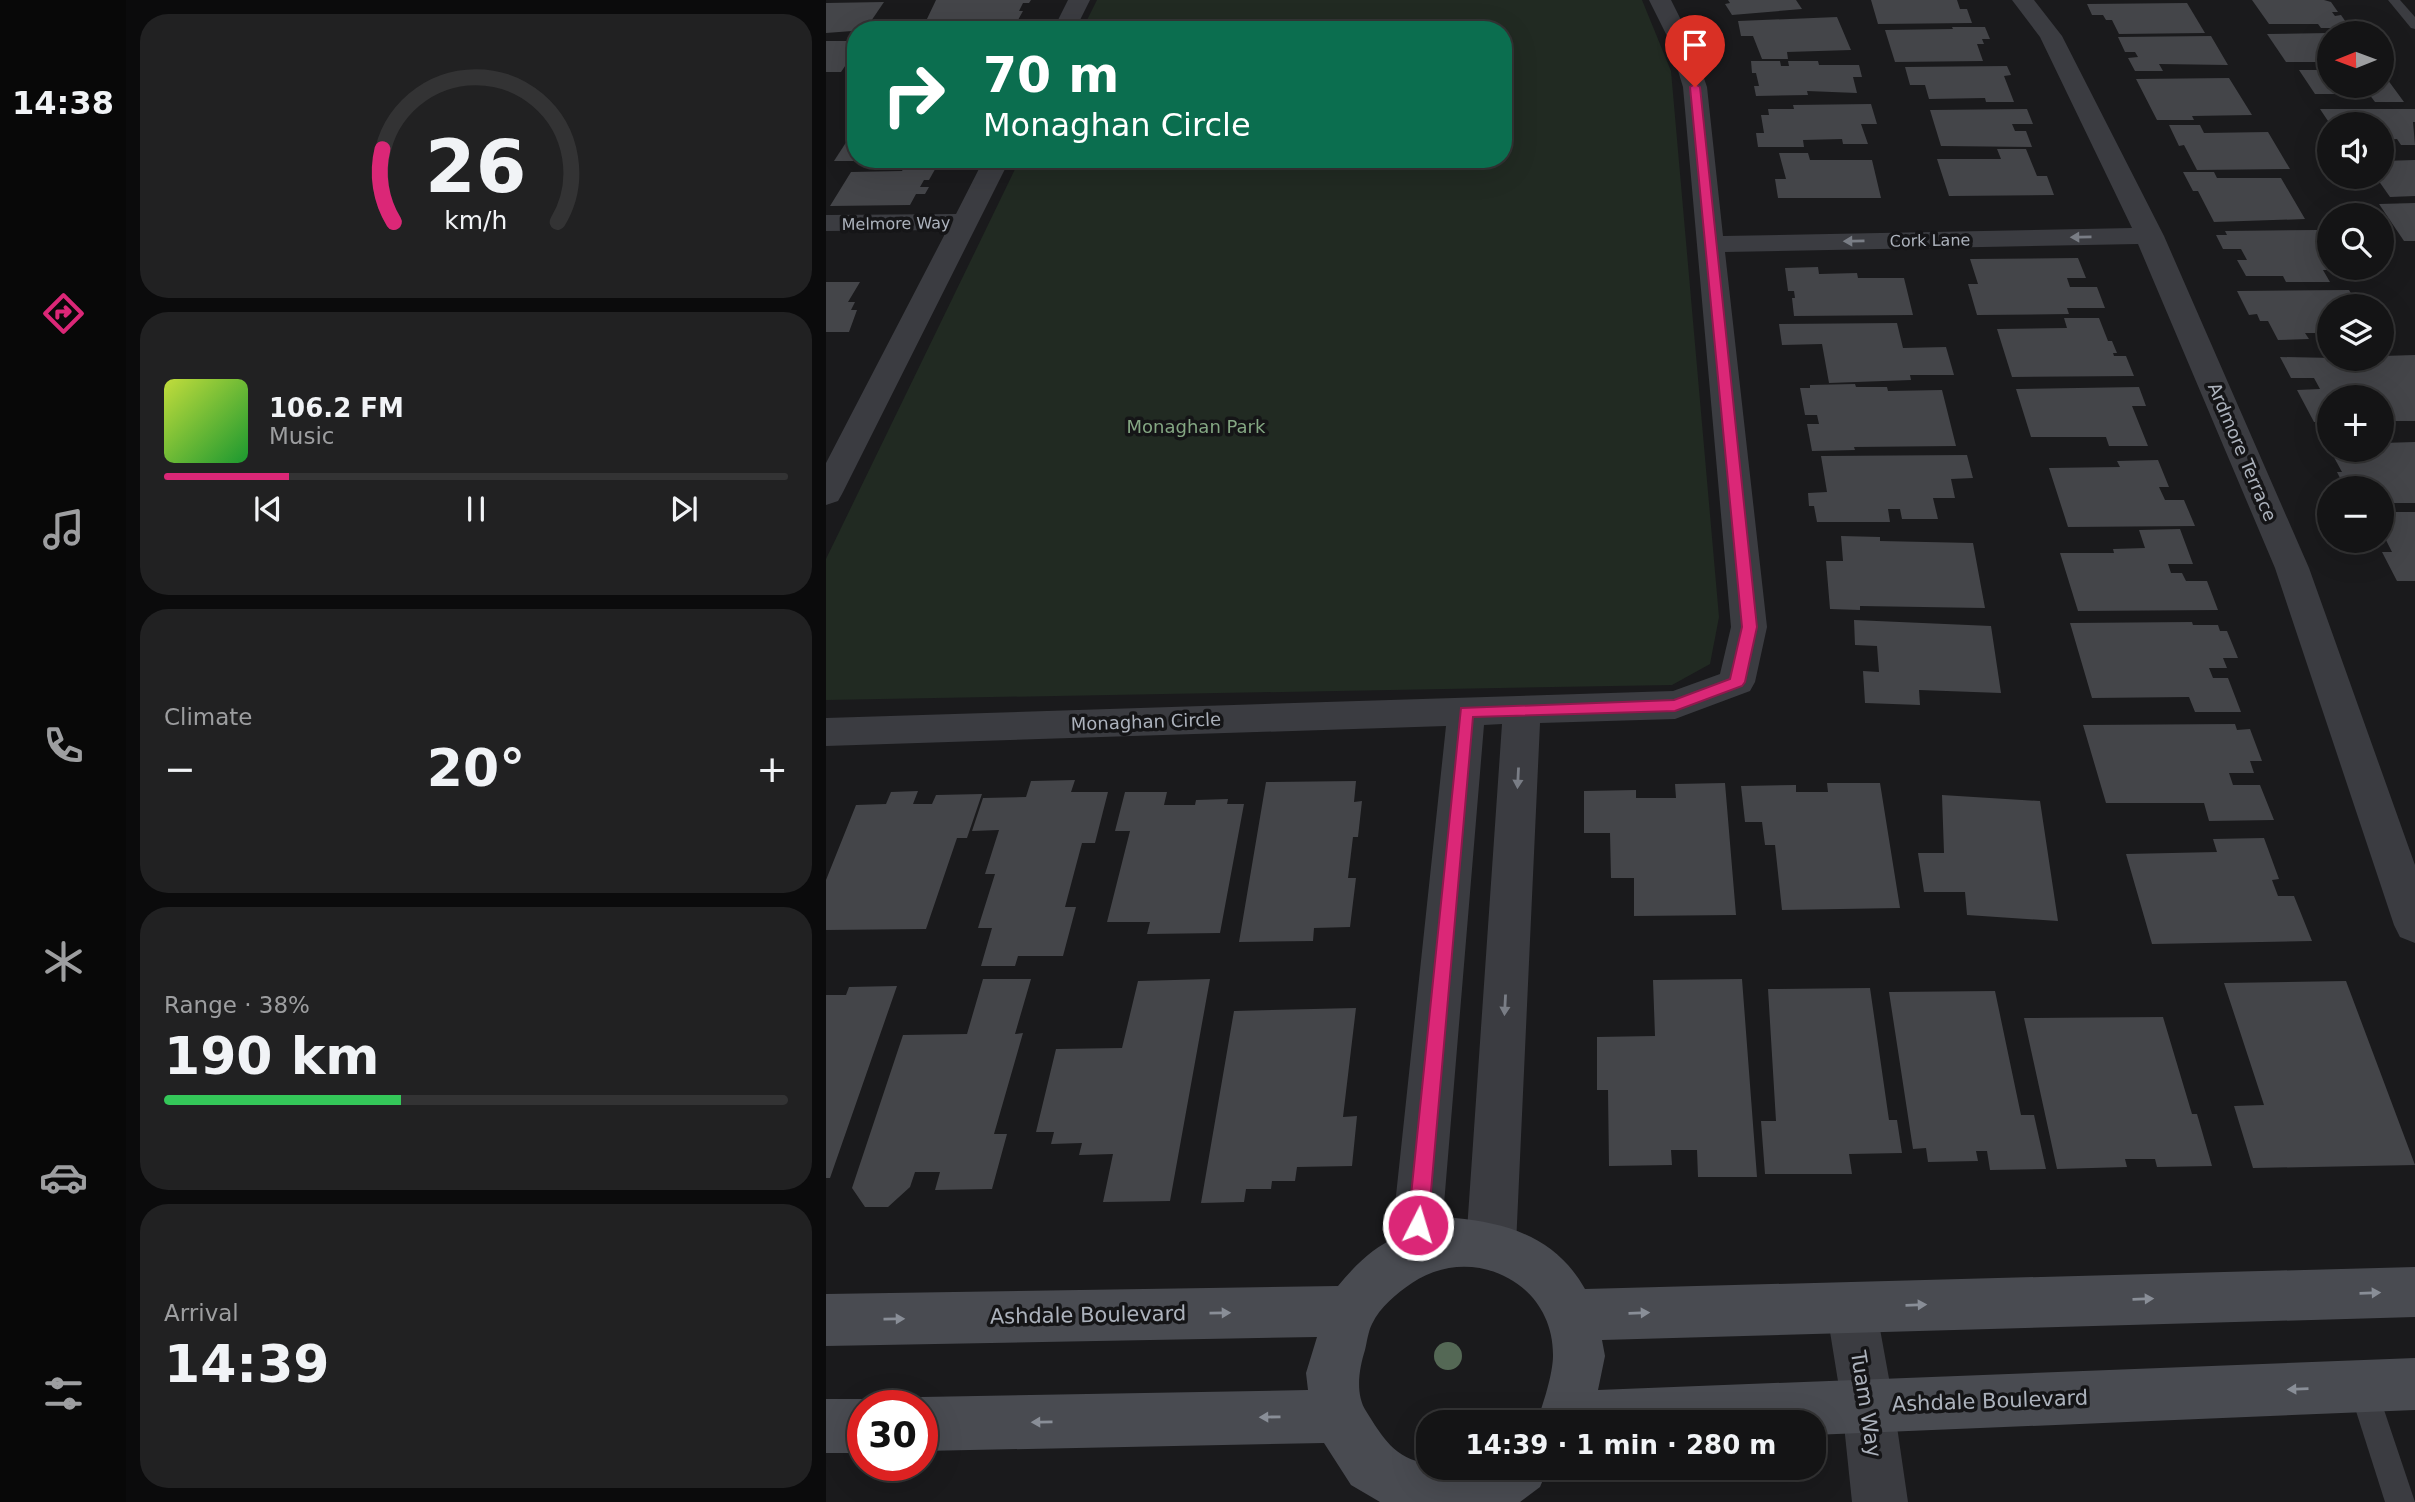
<!DOCTYPE html>
<html lang="en">
<head>
<meta charset="utf-8">
<style>
	body { margin:0; font-family:"DejaVu Sans",sans-serif; background:#212122; color:#f1f3f6; height:100vh; display:flex; flex-direction:column; font-size:26px; white-space:nowrap }
	* { box-sizing:border-box; margin:0 }
	p { font-size:23px; color:#9d9ea0 }
	.icon { flex:none; width:38px; height:38px; fill:none; stroke:currentColor; stroke-width:2; stroke-linecap:round; stroke-linejoin:round }
	.map { position:relative; flex:1; overflow:hidden }
	.sheet { display:flex; flex-direction:column; gap:14px; padding:14px; background:#0b0b0c; width:700px }
	.sheet>* { flex:none }
	.hud { position:absolute; left:21px; top:21px; width:665px; height:147px; border-radius:28px; box-shadow:0 7px 28px #0002,0 0 0 2px #333334; background:#0b6e4f; color:#fff; overflow:hidden }
	.needle { width:46px; rotate:269deg }
	.fabs { position:absolute; left:1491px; top:21px; display:grid; gap:14px }
	.fabs a { display:grid; place-items:center; width:77px; height:77px; border-radius:50%; background:#141415; box-shadow:0 7px 28px #0002,0 0 0 2px #333334; font-size:35px }
	.speed { position:absolute; left:21px; top:1390px; display:flex; gap:14px; font-size:35px; font-weight:700; text-align:center }
	.speed>* { display:grid; place-content:center; width:91px; height:91px; border-radius:50%; background:#141415; box-shadow:0 7px 28px #0002,0 0 0 2px #333334; line-height:1 }
	.speed .limit { border:10px solid #d22; background:#fff; color:#111 }
	.pin { position:absolute; display:grid; place-items:center; width:60px; height:60px; color:#fff; margin:-72px -30px; border-radius:50% 50% 50% 0; rotate:-45deg; box-shadow:0 0 7px #0007 }
	.pin .icon { rotate:45deg }
	.me { position:absolute; width:77px; margin:-38px; rotate:5deg; stroke-linejoin:round; filter:drop-shadow(0 0 5px #0008) }
	.turn { display:flex; align-items:center; gap:24px; height:147px; padding:0 21px; font-size:32px }
	.turn .icon { width:91px; height:91px; stroke-width:2.5 }
	.turn b { display:block; font-size:49px; line-height:60px }
	.big { font-size:52px; font-weight:700; line-height:1.1 }
	.sheet .tile { flex:1; display:flex; flex-direction:column; justify-content:center; gap:10px; min-width:0; padding:0 24px; border-radius:28px; background:#212122 }
	.sheet .dial { align-items:center; gap:0 }
	.dial svg { height:182px; overflow:visible; fill:none; stroke:#333334; stroke-width:7; stroke-linecap:round; text-anchor:middle }
	.dial text { fill:#f1f3f6; stroke:none }
	.song { display:flex; align-items:center; gap:21px }
	.cover { width:84px; height:84px; border-radius:10px; background:linear-gradient(135deg,hsl(70 70% 55%),hsl(130 70% 35%)) }
	.played { height:7px; border-radius:4px; background:linear-gradient(90deg,#db2777 20%,#333334 20%) }
	.keys { display:flex; justify-content:space-around; direction:ltr }
	.heat { display:flex; justify-content:space-between; align-items:center; font-size:38px; direction:ltr }
	.charge { height:10px; border-radius:5px; background:linear-gradient(90deg,#34c759 38%,#333334 0) }
	.trip { position:absolute; left:590px; top:1410px; width:410px; height:70px; border-radius:28px; background:#141415; box-shadow:0 7px 28px #0002,0 0 0 2px #333334; font-weight:700; line-height:70px; text-align:center }
	main { display:flex; flex:1; min-height:0 }
	.dock { display:flex; flex-direction:column; width:126px; justify-content:space-around; align-items:center; background:#080808; color:#9d9ea0 }
	.dock .icon { width:49px; height:49px }
	.dock .on { color:#db2777 }
	.dock b { font-size:32px; color:#f1f3f6 }
	.map>svg:first-child { display:block }
</style>
</head>
<body>
<main>
<nav class="dock">
<b>14:38</b>
<svg class="icon on" aria-label="directions" viewBox="0 0 24 24"><path d="M12 3l9 9-9 9-9-9zM9 14v-3h6M13 9l2 2-2 2"/></svg>
<svg class="icon" aria-label="music" viewBox="0 0 24 24"><path d="M9 18V5l10-2v13"/><circle cx="6" cy="18" r="3"/><circle cx="16" cy="16" r="3"/></svg>
<svg class="icon" aria-label="phone" viewBox="0 0 24 24"><path d="M5 4h4l2 5-3 2q2 4 5 5l2-3 5 2v4C11 20 4 13 5 4z"/></svg>
<svg class="icon" aria-label="climate" viewBox="0 0 24 24"><path d="M12 3v18M4 7l16 10M4 17L20 7"/></svg>
<svg class="icon" aria-label="car" viewBox="0 0 24 24"><path d="M5 17H2v-5l4-1 3-4h7l3 4 3 1v5h-3M9 17h6M6 11h13"/><circle cx="7" cy="17" r="2"/><circle cx="17" cy="17" r="2"/></svg>
<svg class="icon" aria-label="filters" viewBox="0 0 24 24"><path d="M4 7h16M4 17h16"/><circle cx="9" cy="7" r="2"/><circle cx="15" cy="17" r="2"/></svg>
</nav>
<section class="sheet">
<div class="tile dial"><svg viewBox="0 0 100 80">
<path d="M14 69A42 42 0 1 1 86 69"/>
<path d="M14 69A42 42 0 0 1 9 37" stroke="#db2777"/>
<text x="50" y="56" font-size="32" font-weight="700">26</text>
<text x="50" y="72" font-size="11">km/h</text>
</svg></div>
<div class="tile">
<div class="song"><i class="cover"></i><div><b>106.2 FM</b><p>Music</p></div></div>
<div class="played"></div>
<div class="keys"><svg class="icon" aria-label="previous" viewBox="0 0 24 24"><path d="M18 5L8 12l10 7zM5 5v14"/></svg><svg class="icon" aria-label="pause" viewBox="0 0 24 24"><path d="M8 5v14M16 5v14"/></svg><svg class="icon" aria-label="next" viewBox="0 0 24 24"><path d="M6 5l10 7-10 7zM19 5v14"/></svg></div>
</div>
<div class="tile"><p>Climate</p>
<div class="heat"><a>−</a><b class="big">20°</b><a>+</a></div>
</div>
<div class="tile"><p>Range · 38%</p><b class="big">190 km</b><div class="charge"></div></div>
<div class="tile"><p>Arrival</p><b class="big">14:39</b></div>
</section>
<div class="map">
<svg width="1589" height="1502" viewBox="0 0 1589 1502">
	<rect width="100%" height="100%" fill="#1a1a1c"/>
	<polygon fill="#212a22" points="271,0 816,0 845,71 893,617 884,664 846,685 0,700 0,559 194,159 677,159 677,30 256,30"/>
	<g fill="#444549">
		<polygon points="110,0 205,0 203,3 197,3 193,11 197,11 192,20 100,21"/>
		<polygon points="902,0 970,0 976,9 906,15 899,4 904,3"/>
		<polygon points="1045,0 1131,0 1134,9 1141,9 1146,23 1052,24"/>
		<polygon points="1426,0 1498,0 1505,2 1512,12 1506,12 1509,16 1515,15 1524,28 1495,28 1492,24 1443,24"/>
		<polygon points="58,2 39,30 0,33 0,3"/>
		<polygon points="1361,3 1379,33 1293,34 1286,20 1280,20 1277,15 1266,15 1261,4"/>
		<polygon points="1011,17 1025,50 961,52 962,59 936,59 927,36 915,36 912,21"/>
		<polygon points="91,25 191,25 188,30 88,30"/>
		<polygon points="1126,27 1159,27 1164,39 1156,39 1158,44 1151,44 1157,61 1069,62 1059,30 1127,29"/>
		<polygon points="1503,33 1503,62 1460,62 1441,34"/>
		<polygon points="1385,36 1402,65 1333,64 1337,71 1309,71 1302,58 1312,57 1309,52 1299,52 1292,37"/>
		<polygon points="0,41 30,41 25,50 30,50 15,72 0,72"/>
		<polygon points="925,61 954,61 955,66 963,66 962,61 992,61 993,65 1033,65 1036,77 1027,77 1031,93 981,91 982,95 930,96 928,86 933,86 930,73 926,73"/>
		<polygon points="1181,66 1185,75 1178,76 1188,102 1160,102 1159,98 1103,99 1099,85 1084,85 1079,67"/>
		<polygon points="1473,70 1503,70 1503,86 1556,86 1556,72 1578,102 1549,102 1543,94 1489,94"/>
		<polygon points="1403,78 1426,115 1366,116 1368,120 1331,120 1310,79"/>
		<polygon points="1045,104 1051,124 1035,124 1042,144 1017,144 1016,139 977,140 978,147 932,147 930,133 938,133 935,115 943,115 942,109 968,109 967,105"/>
		<polygon points="1201,109 1207,124 1186,124 1189,131 1200,131 1206,147 1115,146 1104,110"/>
		<polygon points="1494,109 1589,109 1589,122 1587,122 1589,145 1575,145 1571,139 1556,140 1556,124 1504,124"/>
		<polygon points="1343,125 1374,125 1378,133 1442,132 1464,169 1371,170 1358,145 1353,146"/>
		<polygon points="30,127 30,161 8,161"/>
		<polygon points="1171,149 1200,149 1211,176 1221,176 1228,195 1123,196 1111,159 1175,159"/>
		<polygon points="953,153 982,153 984,160 1046,160 1055,198 952,198 949,179 960,179"/>
		<polygon points="1589,160 1589,196 1564,197 1550,177 1556,177 1556,161"/>
		<polygon points="80,164 112,164 103,180 98,180 94,187 103,187 99,194 90,194 84,205 4,206 25,172 76,171"/>
		<polygon points="1357,172 1388,172 1391,178 1455,178 1479,219 1388,222 1372,191 1367,191"/>
		<polygon points="1589,203 1589,241 1578,241 1553,204"/>
		<polygon points="1492,230 1503,249 1503,270 1497,270 1504,282 1460,282 1457,276 1420,276 1411,260 1421,260 1415,249 1397,249 1390,235 1401,235 1399,231"/>
		<polygon points="1252,258 1260,278 1241,278 1244,287 1271,287 1279,308 1241,308 1243,314 1151,315 1142,284 1152,284 1144,259"/>
		<polygon points="992,267 993,274 1031,273 1032,278 1078,278 1087,315 968,316 966,298 969,298 968,291 962,291 959,268"/>
		<polygon points="0,282 34,282 22,302 29,302 25,310 31,310 23,332 0,332"/>
		<polygon points="1523,290 1533,306 1503,306 1503,333 1479,333 1483,339 1452,340 1442,321 1434,321 1431,314 1423,315 1411,291"/>
		<polygon points="1238,318 1273,318 1282,341 1286,341 1291,353 1287,353 1288,356 1300,356 1308,376 1186,377 1171,329 1241,328"/>
		<polygon points="1071,323 1077,348 1120,347 1128,375 1084,375 1085,380 1003,383 996,344 956,345 953,324"/>
		<polygon points="1589,355 1589,421 1556,421 1556,397 1503,397 1503,422 1488,422 1471,390 1494,389 1488,378 1465,378 1454,357 1556,359 1556,356"/>
		<polygon points="1029,384 1030,387 1061,387 1062,391 1116,390 1130,446 1028,447 1029,450 986,451 981,424 993,424 991,415 979,415 974,388 984,388 984,385"/>
		<polygon points="1313,387 1320,406 1306,406 1322,446 1283,446 1280,437 1205,437 1190,389"/>
		<polygon points="1589,442 1589,503 1556,503 1556,488 1519,488 1511,472 1516,472 1504,450 1556,450 1556,443"/>
		<polygon points="1141,455 1147,478 1125,479 1129,498 1107,498 1112,519 1076,519 1074,509 1062,509 1064,522 991,522 988,506 983,506 982,493 1001,492 995,456"/>
		<polygon points="1332,460 1343,487 1333,487 1339,500 1358,500 1369,526 1242,527 1223,468 1294,467 1291,461"/>
		<polygon points="1556,512 1589,512 1589,581 1571,581 1556,552 1566,552 1559,538 1556,538"/>
		<polygon points="1354,529 1367,564 1342,564 1345,573 1356,573 1360,581 1381,581 1392,610 1252,611 1234,553 1288,553 1287,549 1319,548 1313,530"/>
		<polygon points="1015,536 1054,537 1054,541 1147,543 1159,608 1034,606 1034,610 1004,609 1000,561 1017,561"/>
		<polygon points="1028,620 1165,626 1175,693 1093,690 1094,705 1039,703 1037,671 1053,672 1051,646 1029,645"/>
		<polygon points="1366,622 1367,625 1392,625 1394,631 1401,631 1412,658 1397,658 1401,668 1383,668 1387,678 1402,678 1415,712 1369,712 1363,697 1266,698 1244,623"/>
		<polygon points="1409,724 1411,730 1424,729 1436,761 1424,761 1428,773 1403,773 1407,785 1434,785 1448,820 1383,821 1378,803 1280,803 1257,725"/>
		<polygon points="249,780 245,792 282,792 269,843 256,843 239,907 250,907 237,956 192,956 189,966 155,966 166,928 152,928 169,874 159,874 173,830 146,831 157,798 200,797 205,781"/>
		<polygon points="530,781 528,802 536,801 532,837 527,837 522,878 530,878 524,927 488,928 487,941 413,942 440,782"/>
		<polygon points="899,783 910,915 808,916 808,878 785,878 784,833 758,833 758,791 810,790 810,798 850,798 849,784"/>
		<polygon points="1001,783 1054,783 1074,908 956,910 949,845 939,845 936,822 919,822 915,786 970,785 970,792 1002,792"/>
		<polygon points="92,791 87,804 106,804 110,795 156,794 141,838 131,838 100,929 0,930 0,880 30,805 60,804 65,792"/>
		<polygon points="299,792 341,792 338,805 369,805 370,800 402,799 401,804 418,804 394,933 321,934 324,922 281,922 304,831 289,831"/>
		<polygon points="1116,795 1214,801 1232,921 1141,915 1139,892 1098,892 1092,853 1118,853"/>
		<polygon points="1438,838 1453,879 1446,880 1452,896 1468,896 1486,941 1326,944 1300,854 1391,852 1387,839"/>
		<polygon points="157,979 205,979 189,1034 197,1033 168,1134 181,1134 166,1189 109,1190 114,1172 89,1172 84,1187 62,1207 39,1207 26,1188 77,1035 141,1034"/>
		<polygon points="384,979 344,1201 277,1202 287,1154 253,1155 256,1143 225,1144 228,1132 210,1132 230,1049 296,1048 312,981"/>
		<polygon points="916,979 931,1177 872,1177 871,1150 845,1150 846,1165 783,1166 782,1090 771,1090 771,1037 829,1036 827,980"/>
		<polygon points="1520,981 1589,1165 1427,1168 1408,1106 1438,1105 1398,983"/>
		<polygon points="71,986 4,1178 0,1178 0,995 20,995 23,987"/>
		<polygon points="1044,988 1063,1120 1071,1120 1076,1153 1023,1154 1026,1174 939,1174 935,1121 950,1121 942,989"/>
		<polygon points="1169,991 1195,1115 1208,1115 1220,1169 1164,1170 1161,1151 1150,1151 1152,1161 1102,1162 1100,1148 1087,1149 1063,992"/>
		<polygon points="530,1008 517,1117 531,1116 526,1166 471,1167 469,1181 446,1181 445,1189 420,1189 418,1202 375,1203 408,1011"/>
		<polygon points="1337,1017 1366,1114 1371,1114 1386,1166 1331,1167 1329,1159 1299,1159 1301,1167 1231,1169 1198,1018"/>
	</g>
	<g fill="none" stroke-linecap="round" stroke-linejoin="round">
		<g fill="#3b3c41" fill-rule="evenodd">
			<polygon points="1562,0 1574,0 1589,17 1589,29 1585,28"/>
			<polygon points="1536,1372 1546,1376 1550,1386 1589,1502 1559,1502 1522,1386 1526,1376"/>
		</g>
		<g fill="#3b3c41" fill-rule="evenodd">
			<polygon points="242,0 264,0 249,30 227,30"/>
			<polygon points="823,0 845,0 864,38 881,87 897,236 1306,228 1214,37 1186,0 1208,0 1236,36 1338,236 1483,568 1589,865 1589,943 1574,937 1568,925 1449,568 1312,244 899,252 941,627 929,682 924,691 849,719 714,723 690,1245 682,1262 665,1269 648,1262 640,1245 676,724 658,725 614,1252 607,1269 589,1276 571,1269 564,1252 620,726 0,746 0,718 847,691 894,674 905,627 857,87 842,38"/>
			<polygon points="158,159 184,159 16,494 12,501 0,505 0,463 121,230 0,231 0,215 130,214"/>
			<polygon points="1025,1282 1043,1289 1050,1307 1068,1406 1082,1502 1026,1502 1016,1406 1000,1307 1007,1289"/>
		</g>
		<g fill="#494b51" fill-rule="evenodd">
			<path d="M629,1218c55,5 102,21 130,71l830,-22v50l-813,23 3,16 -7,34 817,-32v52l-602,25v-12h-277c7,-17 17,-50 17,-67 1,-75 -82,-113 -141,-73 -15,10 -32,24 -40,41 -4,8 -5,18 -7,26 -6,19 -10,44 1,61 17,27 28,47 62,53v4h120l-8,19 -20,15h-140l-29,-17 -27,-42 -402,8v-46h-19l19,-8 386,-7 -2,-17 11,-36 -491,9v-52l512,-8c37,-45 62,-54 117,-68z"/>
			<polygon points="0,1399 37,1399 51,1405 37,1405 37,1453 0,1453"/>
		</g>
	</g>
	<circle fill="#546855" cx="622" cy="1356" r="14"/>
	<defs><path id="oneway-solid" d="M-6-.8H1V-3.2L6.5 0L1 3.2V.8H-6Z" transform="scale(1.75)"/></defs>
	<g fill="#797d85">
		<use href="#oneway-solid" transform="translate(1255 237) rotate(179)"/>
		<use href="#oneway-solid" transform="translate(1028 241) rotate(179)"/>
		<use href="#oneway-solid" transform="translate(692 778) rotate(93)"/>
		<use href="#oneway-solid" transform="translate(679 1005) rotate(93)"/>
	</g>
	<g fill="#898e97">
		<use href="#oneway-solid" transform="translate(1544 1293) rotate(-2)"/>
		<use href="#oneway-solid" transform="translate(1317 1299) rotate(-2)"/>
		<use href="#oneway-solid" transform="translate(1090 1305) rotate(-2)"/>
		<use href="#oneway-solid" transform="translate(394 1313) rotate(-1)"/>
		<use href="#oneway-solid" transform="translate(813 1313) rotate(-2)"/>
		<use href="#oneway-solid" transform="translate(68 1319) rotate(-1)"/>
		<use href="#oneway-solid" transform="translate(1472 1389) rotate(178)"/>
		<use href="#oneway-solid" transform="translate(444 1417) rotate(179)"/>
		<use href="#oneway-solid" transform="translate(216 1422) rotate(179)"/>
	</g>
	<polygon fill="#db2777" stroke="#8e194d" stroke-width="2" points="869,84 874,87 931,627 919,682 916,686 849,711 647,717 602,1225 599,1232 592,1235 585,1232 582,1225 635,708 848,700 904,679 916,627 864,87"/>
	<g text-anchor="middle" stroke-width="7" stroke-linejoin="round" paint-order="stroke">
		<g font-size="16" fill="#acb2bc" stroke="#151517">
			<text transform="translate(70 223) rotate(-1)" y="6">Melmore Way</text>
			<text transform="translate(1104 240) rotate(-1)" y="6">Cork Lane</text>
		</g>
		<g font-size="18" fill="#84a783" stroke="#151517">
			<text x="370" y="433">Monaghan Park</text>
		</g>
		<g font-size="18" fill="#acb2bc" stroke="#151517">
			<text transform="translate(1416 452) rotate(67)" y="6">Ardmore Terrace</text>
			<text transform="translate(320 722) rotate(-2)" y="6">Monaghan Circle</text>
		</g>
		<g font-size="21" fill="#acb2bc" stroke="#151517">
			<text transform="translate(262 1315) rotate(-1)" y="7">Ashdale Boulevard</text>
			<text transform="translate(1164 1401) rotate(-2)" y="7">Ashdale Boulevard</text>
			<text transform="translate(1040 1404) rotate(81)" y="7">Tuam Way</text>
		</g>
	</g>
</svg>
<div class="fabs">
<a><svg class="needle" viewBox="-14 -14 28 28"><path d="M0-13l5 13h-10z" fill="#e53935"/><path d="M0 13l5-13h-10z" fill="#9d9ea0"/></svg></a>
<a><svg class="icon" aria-label="sound" viewBox="0 0 24 24"><path d="M4 9h4l5-4v14l-5-4H4zM17 9q2 3 0 6"/></svg></a>
<a><svg class="icon" aria-label="search" viewBox="0 0 24 24"><circle cx="10" cy="10" r="6"/><path d="M15 15l6 6"/></svg></a>
<a><svg class="icon" aria-label="layers" viewBox="0 0 24 24"><path d="M12 4l9 5-9 5-9-5zM3 14l9 5 9-5"/></svg></a>
<a>+</a>
<a>−</a>
</div>
<div class="speed"><div class="limit">30</div></div>
<div class="pin" style="left:869px;top:87px;background:#d93025"><svg class="icon" aria-label="arrive" viewBox="0 0 24 24"><path d="M6 21V4h12l-3 4 3 4H6"/></svg></div>
<svg class="me" style="left:592px;top:1225px" viewBox="-20 -20 40 40"><circle r="17" fill="#db2777" stroke="#fff" stroke-width="3"/><path d="M0-11L8 9 0 5-8 9z" fill="#fff"/></svg>
<div class="trip">14:39 · 1 min · 280 m</div>
<div class="hud">
<div class="turn"><svg class="icon" aria-label="right" viewBox="0 0 24 24"><path d="M7 20v-9h11M14 6l5 5-5 5"/></svg><div><b>70 m</b>Monaghan Circle</div></div>
</div>
</div>
</main>
</body>
</html>
